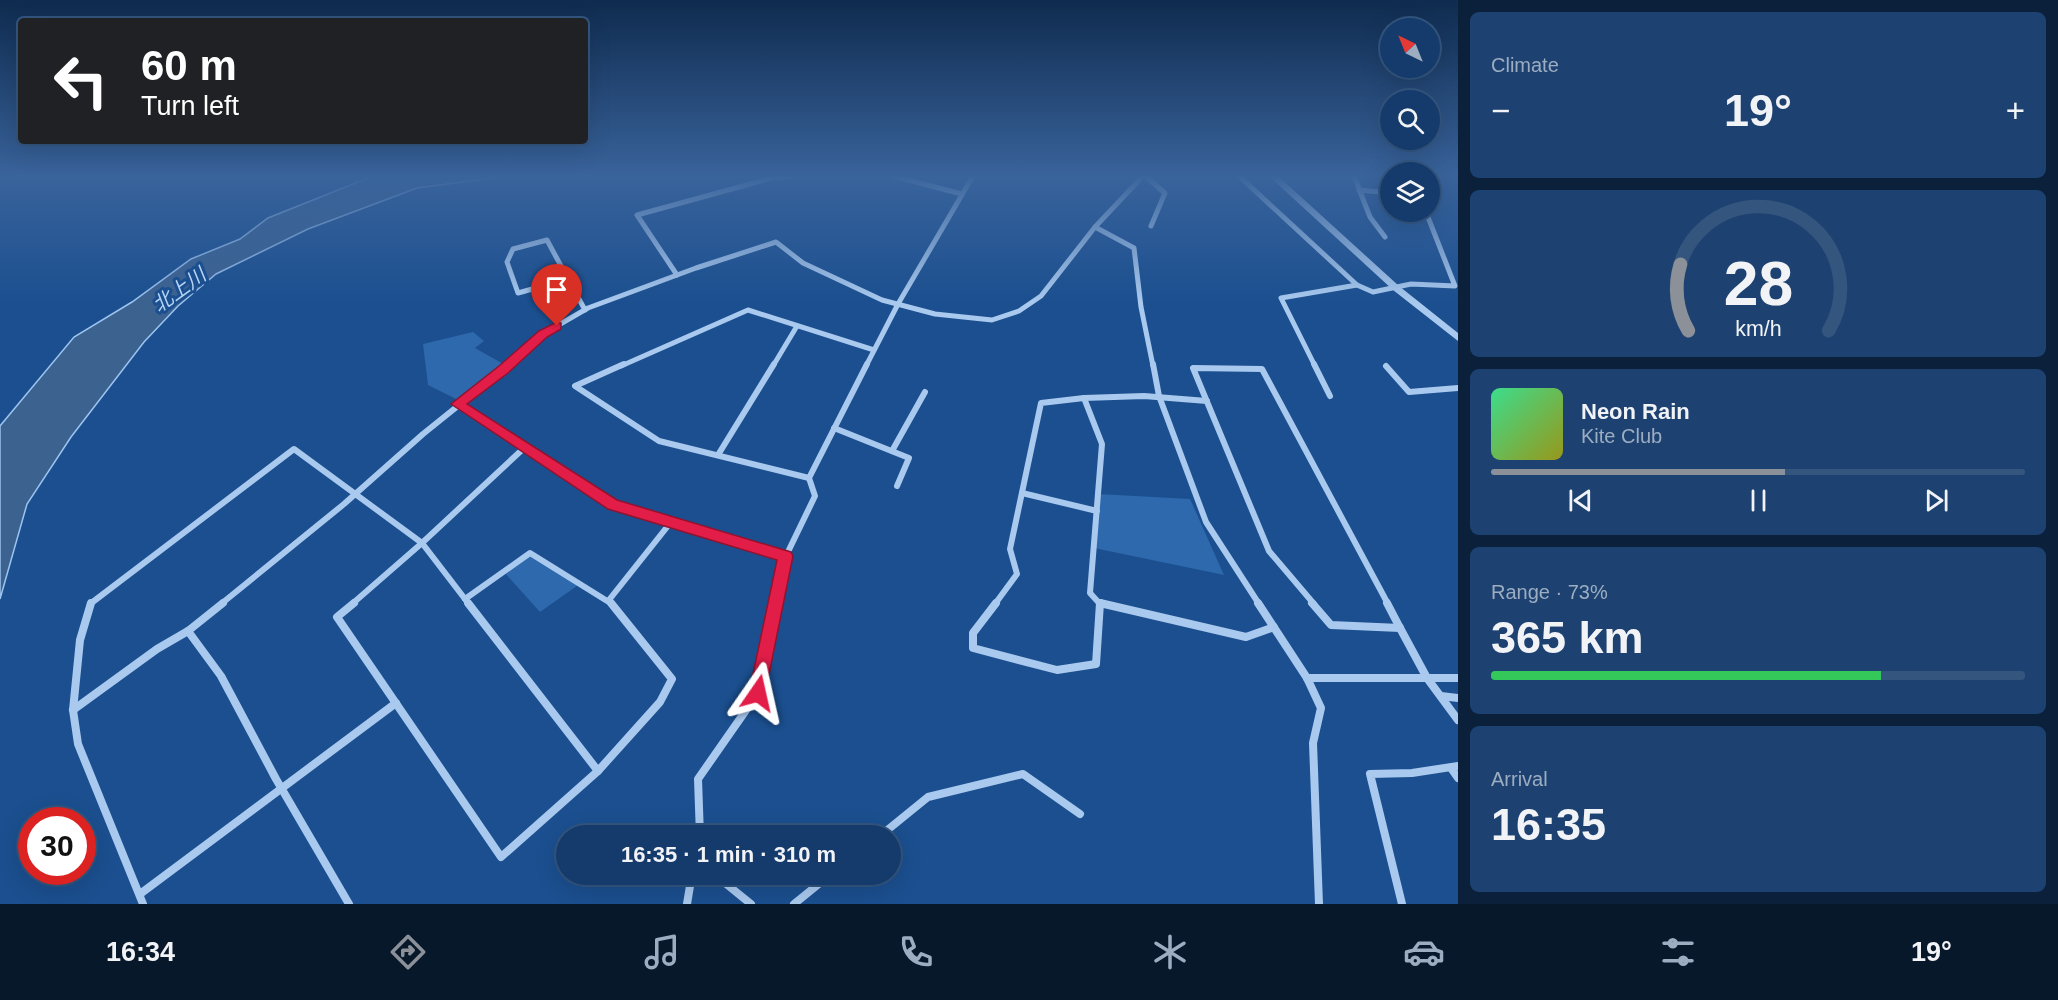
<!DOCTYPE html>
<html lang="en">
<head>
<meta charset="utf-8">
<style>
	body { margin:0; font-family:Helvetica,"Noto Sans JP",sans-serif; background:#1d4271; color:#f1f3f6; height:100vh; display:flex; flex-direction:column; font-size:22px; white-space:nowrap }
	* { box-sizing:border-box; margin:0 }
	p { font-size:20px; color:#9dadc1 }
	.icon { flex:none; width:33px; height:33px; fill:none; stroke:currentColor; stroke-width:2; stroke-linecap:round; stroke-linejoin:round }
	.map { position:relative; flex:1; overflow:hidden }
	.details { display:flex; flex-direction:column; gap:12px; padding:12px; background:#0b203b; width:600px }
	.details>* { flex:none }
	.guide { position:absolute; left:18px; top:18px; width:570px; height:126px; border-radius:6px; box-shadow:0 6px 24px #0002,0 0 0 2px #33557e; background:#202124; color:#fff; overflow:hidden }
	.needle { width:39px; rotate:317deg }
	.tools { position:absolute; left:1380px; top:18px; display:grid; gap:12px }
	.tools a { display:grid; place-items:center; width:60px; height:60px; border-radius:50%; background:#143b6b; box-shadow:0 6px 24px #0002,0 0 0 2px #33557e; font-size:30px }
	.speed { position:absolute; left:18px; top:807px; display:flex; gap:12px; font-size:30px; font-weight:700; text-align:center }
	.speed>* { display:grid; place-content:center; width:78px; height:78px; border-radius:50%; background:#143b6b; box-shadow:0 6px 24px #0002,0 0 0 2px #33557e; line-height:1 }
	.speed .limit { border:9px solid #d22; background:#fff; color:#111 }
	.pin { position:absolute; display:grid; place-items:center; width:51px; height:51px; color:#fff; margin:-62px -26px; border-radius:50% 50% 50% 0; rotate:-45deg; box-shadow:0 0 6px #0007 }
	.pin .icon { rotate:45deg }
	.me { position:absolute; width:66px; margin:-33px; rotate:11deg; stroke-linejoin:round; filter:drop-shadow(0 0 4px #0008) }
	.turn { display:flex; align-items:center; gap:21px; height:126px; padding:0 24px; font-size:27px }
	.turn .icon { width:78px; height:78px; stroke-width:2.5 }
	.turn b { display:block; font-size:42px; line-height:51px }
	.big { font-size:45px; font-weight:600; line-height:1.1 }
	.details .card { flex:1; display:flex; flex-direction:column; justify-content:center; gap:9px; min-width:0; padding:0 21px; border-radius:9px; background:#1d4271 }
	.details .dial { align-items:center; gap:0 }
	.dial svg { height:156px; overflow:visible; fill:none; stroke:#33557e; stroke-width:7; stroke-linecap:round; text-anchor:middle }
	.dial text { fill:#f1f3f6; stroke:none }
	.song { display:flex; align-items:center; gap:18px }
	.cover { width:72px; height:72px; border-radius:9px; background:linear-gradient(135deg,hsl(150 70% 55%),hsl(60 70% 35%)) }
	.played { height:6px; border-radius:3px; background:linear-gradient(90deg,#8c9099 55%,#33557e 55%) }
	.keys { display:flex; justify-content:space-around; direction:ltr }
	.heat { display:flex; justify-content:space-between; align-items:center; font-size:33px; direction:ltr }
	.charge { height:9px; border-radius:4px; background:linear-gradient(90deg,#34c759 73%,#33557e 0) }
	.trip { position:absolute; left:556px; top:825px; width:345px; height:60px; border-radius:30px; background:#143b6b; box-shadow:0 6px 24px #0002,0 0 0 2px #33557e; font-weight:600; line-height:60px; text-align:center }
	.dock { display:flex; height:96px; justify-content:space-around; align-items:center; background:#08182b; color:#9dadc1 }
	.dock .icon { width:42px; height:42px }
	.dock .selected { color:#8c9099 }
	.dock b { font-size:27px; color:#f1f3f6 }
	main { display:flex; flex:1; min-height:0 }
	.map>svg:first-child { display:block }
</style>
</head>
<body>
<main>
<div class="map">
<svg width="1458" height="904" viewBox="0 0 1458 904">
	<rect width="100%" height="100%" fill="#1b4f8f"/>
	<g fill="#2e69ad">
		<polygon points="473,332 484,341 475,348 505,365 456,399 428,385 423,344"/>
		<polygon points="1098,494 1190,499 1224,575 1094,548"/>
		<polygon points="530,553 581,583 540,612 504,572"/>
	</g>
	<polygon fill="#3c6290" stroke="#9cc4f0" stroke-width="1.5" points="373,176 508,176 417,188 308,229 216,274 178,306 144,342 71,437 27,504 0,599 0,426 74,337 132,302 191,259 240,239 268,218"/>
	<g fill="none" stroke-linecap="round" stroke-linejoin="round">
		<g stroke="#a9c9ee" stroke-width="5">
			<polyline points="893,176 962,194"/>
			<polyline points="1145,176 1165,193 1151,226"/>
			<polyline points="1239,176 1357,285 1373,292 1411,284 1455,286 1426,212"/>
			<polyline points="1354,176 1370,217 1385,237"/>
			<polyline points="1359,190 1390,193"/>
			<polyline points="1095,227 1134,248 1141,307 1153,366"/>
			<polygon points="547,240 568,279 518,293 507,262 513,249"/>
			<polyline points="677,275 637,215 772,178 792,176"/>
			<polyline points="568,279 585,310"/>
			<polyline points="508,366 543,334 588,308 696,268 776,242 803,263 882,300 935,314 992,320 1019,311 1041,296 1095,227 1143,176"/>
			<polyline points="621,366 748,310 874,350"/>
			<polyline points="773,366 797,326"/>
			<polyline points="866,366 898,304 973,176"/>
			<polyline points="1315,366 1281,298 1357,285"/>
		</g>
		<g stroke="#a9c9ee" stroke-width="6">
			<polyline points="624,364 575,386 659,441 809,478"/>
			<polyline points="1153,364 1159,396 1206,522 1259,604"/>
			<polyline points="1314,364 1330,396"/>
			<polyline points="1386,366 1409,392 1458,388"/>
			<polyline points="1084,398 1102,444 1090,593 1100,604"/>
			<polyline points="1084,398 1144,396 1207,401"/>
			<polyline points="458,404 613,505 786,556"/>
			<polyline points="834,428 909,458 897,486"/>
			<polyline points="892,451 925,392"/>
			<polyline points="718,455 774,364"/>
			<polyline points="1022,493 1097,511"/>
			<polyline points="465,599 469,604"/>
			<polyline points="465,599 530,553 612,604"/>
			<polyline points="609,600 671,522"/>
			<polyline points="1100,603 1105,604"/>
			<polyline points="90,604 294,449 422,543 465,599"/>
			<polyline points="221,604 344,504 423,434 510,364"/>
			<polyline points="352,604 422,543 524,448"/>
			<polyline points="776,604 786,556 815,496 809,478 867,364"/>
			<polyline points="995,604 1017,574 1010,549 1041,403 1084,398"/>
			<polyline points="1314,604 1269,551 1193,368 1262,369 1388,604"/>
		</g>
		<g stroke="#a9c9ee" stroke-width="8">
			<polyline points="91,603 80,640 73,710 78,744 143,904"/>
			<polyline points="354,603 337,617 501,857 598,771"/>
			<polyline points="468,603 598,771 660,702 672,679 611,603"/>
			<polyline points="996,603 973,633 973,648 1057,670 1096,664 1100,603"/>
			<polyline points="1100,603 1246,637 1274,627"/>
			<polyline points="1258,603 1307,678 1321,708 1313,743 1319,904"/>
			<polyline points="1312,603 1331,625 1400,628"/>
			<polyline points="1387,603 1400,628"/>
			<polyline points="1400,628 1427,678 1458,720"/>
			<polyline points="188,631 221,676 276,779 349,904"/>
			<polyline points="1307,678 1458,678"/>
			<polyline points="1441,696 1458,698"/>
			<polyline points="73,710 157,649 188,631 223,603"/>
			<polyline points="1451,768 1458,778"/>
			<polyline points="700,836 698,779 758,693 776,603"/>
			<polyline points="880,836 928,797 1023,774 1080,814"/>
			<polyline points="714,874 751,904"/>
			<polyline points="140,894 396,703"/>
			<polyline points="687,904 692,874"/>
			<polyline points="794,904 831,874"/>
			<polyline points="1402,904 1370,774 1412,773 1458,766"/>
		</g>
		<polygon fill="#a9c9ee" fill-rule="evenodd" points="1269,176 1278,176 1399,286 1458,333 1458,341 1393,290"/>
	</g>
	<linearGradient id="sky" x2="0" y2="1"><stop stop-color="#0f2b4f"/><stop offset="0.58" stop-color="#39639b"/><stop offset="1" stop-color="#39639b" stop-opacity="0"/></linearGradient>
	<rect width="1458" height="303" fill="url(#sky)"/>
	<polygon fill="#e11d48" stroke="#92132f" stroke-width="1.5" points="557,322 561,323 561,329 547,337 508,373 467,404 617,500 791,552 793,556 764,699 758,701 752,699 749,693 777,560 608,509 451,404 499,366 539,331"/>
	<g text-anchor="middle" stroke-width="6" stroke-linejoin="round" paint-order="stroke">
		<g font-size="20" font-style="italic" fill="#b5d3f5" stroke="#1b4f8f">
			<text transform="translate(179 290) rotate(-36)" y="7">北上川</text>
		</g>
	</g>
</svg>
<div class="tools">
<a><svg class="needle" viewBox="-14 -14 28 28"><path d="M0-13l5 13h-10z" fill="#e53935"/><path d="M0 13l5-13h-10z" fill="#9dadc1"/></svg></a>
<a><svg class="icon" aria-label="search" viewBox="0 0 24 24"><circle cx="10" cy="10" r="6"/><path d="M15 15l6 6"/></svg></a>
<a><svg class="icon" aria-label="layers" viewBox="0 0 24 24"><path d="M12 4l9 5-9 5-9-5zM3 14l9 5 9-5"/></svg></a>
</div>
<div class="speed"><div class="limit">30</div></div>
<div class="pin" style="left:557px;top:326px;background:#d93025"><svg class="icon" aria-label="arrive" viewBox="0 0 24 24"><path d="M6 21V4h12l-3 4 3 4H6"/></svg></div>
<svg class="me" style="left:758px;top:693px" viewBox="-20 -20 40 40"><path d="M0-17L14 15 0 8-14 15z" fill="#e11d48" stroke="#fff" stroke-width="4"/></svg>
<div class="trip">16:35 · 1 min · 310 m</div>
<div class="guide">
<div class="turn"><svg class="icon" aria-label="left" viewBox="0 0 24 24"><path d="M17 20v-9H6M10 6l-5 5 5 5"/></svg><div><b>60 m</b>Turn left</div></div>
</div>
</div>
<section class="details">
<div class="card"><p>Climate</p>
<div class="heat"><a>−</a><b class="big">19°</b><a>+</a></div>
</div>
<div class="card dial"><svg viewBox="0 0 100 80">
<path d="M14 69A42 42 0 1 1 86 69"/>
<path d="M14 69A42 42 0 0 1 10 35" stroke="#8c9099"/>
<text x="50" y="56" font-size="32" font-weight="700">28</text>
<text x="50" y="72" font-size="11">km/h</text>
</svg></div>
<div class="card">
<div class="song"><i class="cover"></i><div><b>Neon Rain</b><p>Kite Club</p></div></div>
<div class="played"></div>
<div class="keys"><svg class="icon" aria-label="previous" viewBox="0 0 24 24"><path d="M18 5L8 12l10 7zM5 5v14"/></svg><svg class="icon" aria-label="pause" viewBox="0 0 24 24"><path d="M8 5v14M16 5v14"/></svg><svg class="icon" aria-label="next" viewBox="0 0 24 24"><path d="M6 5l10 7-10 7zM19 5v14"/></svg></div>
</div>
<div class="card"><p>Range · 73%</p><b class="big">365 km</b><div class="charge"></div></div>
<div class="card"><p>Arrival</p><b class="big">16:35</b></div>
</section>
</main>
<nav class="dock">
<b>16:34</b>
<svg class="icon selected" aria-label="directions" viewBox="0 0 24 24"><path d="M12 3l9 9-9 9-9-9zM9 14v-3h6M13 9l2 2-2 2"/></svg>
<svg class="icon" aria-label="music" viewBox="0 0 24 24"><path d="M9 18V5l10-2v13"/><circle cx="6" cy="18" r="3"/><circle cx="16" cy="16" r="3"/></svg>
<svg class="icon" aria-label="phone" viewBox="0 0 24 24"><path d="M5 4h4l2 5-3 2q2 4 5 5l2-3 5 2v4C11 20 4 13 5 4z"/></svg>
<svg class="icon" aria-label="climate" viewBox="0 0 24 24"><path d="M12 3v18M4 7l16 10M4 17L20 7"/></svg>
<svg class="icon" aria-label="car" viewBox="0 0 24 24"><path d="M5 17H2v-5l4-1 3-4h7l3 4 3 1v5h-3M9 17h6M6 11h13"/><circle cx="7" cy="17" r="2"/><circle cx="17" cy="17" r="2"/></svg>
<svg class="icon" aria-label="filters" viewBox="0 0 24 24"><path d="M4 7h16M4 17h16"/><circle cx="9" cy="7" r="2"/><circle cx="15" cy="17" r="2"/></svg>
<b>19°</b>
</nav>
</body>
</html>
